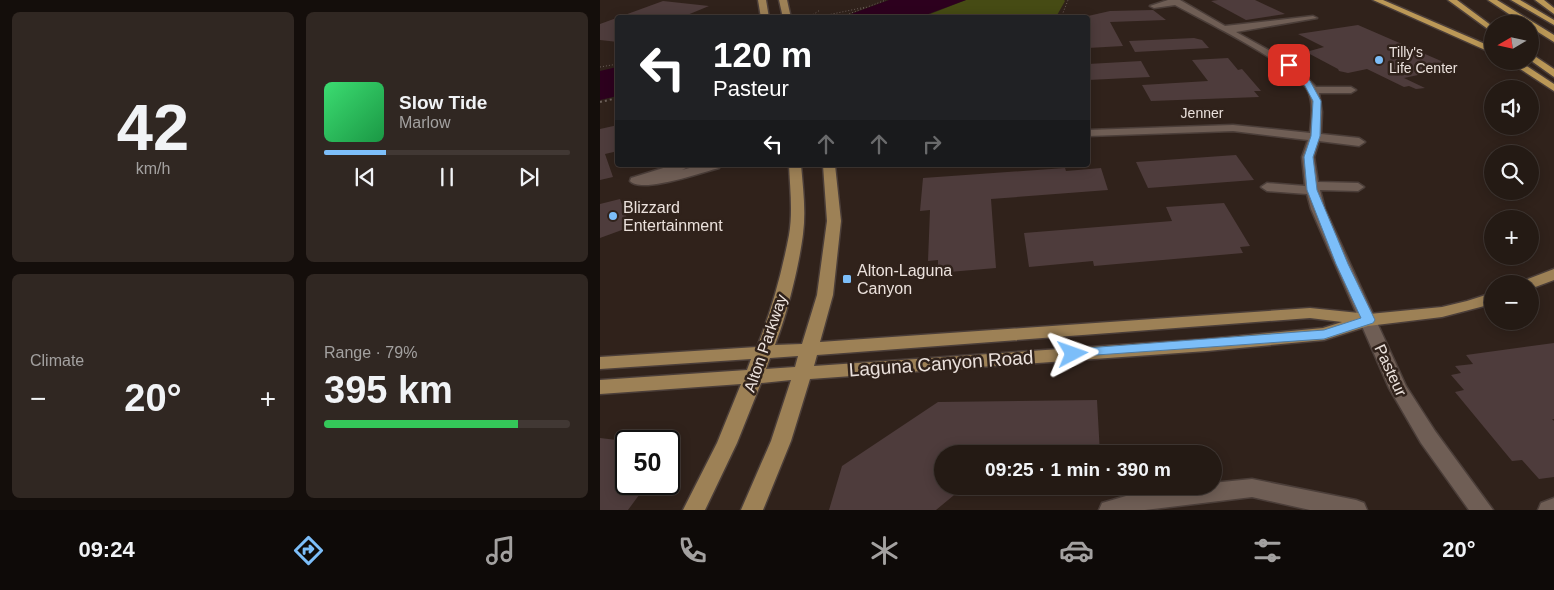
<!DOCTYPE html>
<html lang="en">
<head>
<meta charset="utf-8">
<style>
	body { margin:0; font-family:Helvetica,sans-serif; background:#302722; color:#f1f3f6; height:100vh; display:flex; flex-direction:column; font-size:19px; white-space:nowrap }
	* { box-sizing:border-box; margin:0 }
	p { font-size:16px; color:#a3a1a0 }
	.icon { flex:none; width:28px; height:28px; fill:none; stroke:currentColor; stroke-width:2; stroke-linecap:round; stroke-linejoin:round }
	.map { position:relative; flex:1; overflow:hidden }
	.sheet { display:flex; flex-direction:column; gap:12px; padding:12px; background:#140e0b; width:600px }
	.sheet>* { flex:none }
	.top-card { position:absolute; left:15px; top:15px; width:475px; height:152px; border-radius:5px; box-shadow:0 2px 12px #0003,0 0 0 1px #413834; background:#202124; color:#fff; overflow:hidden }
	.needle { width:32px; rotate:261deg }
	.fabs { position:absolute; left:884px; top:15px; display:grid; gap:10px }
	.fabs a { display:grid; place-items:center; width:55px; height:55px; border-radius:50%; background:#241a14; box-shadow:0 2px 12px #0003,0 0 0 1px #413834; font-size:25px }
	.speed { position:absolute; left:15px; top:430px; display:flex; gap:10px; font-size:25px; font-weight:700; text-align:center }
	.speed>* { display:grid; place-content:center; width:65px; height:65px; border-radius:50%; background:#241a14; box-shadow:0 2px 12px #0003,0 0 0 1px #413834; line-height:1 }
	.speed .limit { border:2px solid #111; border-radius:8px; background:#fff; color:#111 }
	.pin { position:absolute; display:grid; place-items:center; width:42px; height:42px; color:#fff; margin:-21px; border-radius:10px; box-shadow:0 2px 8px #0006 }
	.me { position:absolute; width:55px; margin:-28px; rotate:86deg; stroke-linejoin:round; filter:drop-shadow(0 0 4px #0008) }
	.turn { display:flex; align-items:center; gap:18px; height:105px; padding:0 15px; font-size:22px }
	.turn .icon { width:65px; height:65px; stroke-width:2.5 }
	.turn b { display:block; font-size:35px; line-height:42px }
	.lanes { display:flex; align-items:center; height:48px; padding:0 15px; background:#0003; justify-content:center; gap:25px; direction:ltr }
	.lanes .off { opacity:.35 }
	.big { font-size:38px; font-weight:700; line-height:1.1 }
	.sheet .card { flex:1; display:flex; flex-direction:column; justify-content:center; gap:8px; min-width:0; padding:0 18px; border-radius:8px; background:#302722 }
	.sheet .dial { align-items:center; gap:0 }
	.dial b { font-size:65px; line-height:1 }
	.song { display:flex; align-items:center; gap:15px }
	.cover { width:60px; height:60px; border-radius:8px; background:linear-gradient(135deg,hsl(140 70% 55%),hsl(140 70% 35%)) }
	.played { height:5px; border-radius:2px; background:linear-gradient(90deg,#7cbef9 25%,#413834 25%) }
	.keys { display:flex; justify-content:space-around; direction:ltr }
	.heat { display:flex; justify-content:space-between; align-items:center; font-size:28px; direction:ltr }
	.charge { height:8px; border-radius:4px; background:linear-gradient(90deg,#34c759 79%,#413834 0) }
	.sheet .tiles { flex:1; display:grid; gap:12px; grid-template-columns:repeat(2,1fr) }
	.trip { position:absolute; left:334px; top:445px; width:288px; height:50px; border-radius:25px; background:#241a14; box-shadow:0 2px 12px #0003,0 0 0 1px #413834; font-weight:700; line-height:50px; text-align:center }
	.tabs { display:flex; height:80px; justify-content:space-around; align-items:center; background:#0e0a08; color:#a3a1a0 }
	.tabs .icon { width:35px; height:35px }
	.tabs .selected { color:#7cbef9 }
	.tabs b { font-size:22px; color:#f1f3f6 }
	main { display:flex; flex:1; min-height:0 }
	.map>svg:first-child { display:block }
</style>
</head>
<body>
<main>
<section class="sheet">
<div class="tiles">
<div class="card dial"><b>42</b><p>km/h</p></div>
<div class="card">
<div class="song"><i class="cover"></i><div><b>Slow Tide</b><p>Marlow</p></div></div>
<div class="played"></div>
<div class="keys"><svg class="icon" aria-label="previous" viewBox="0 0 24 24"><path d="M18 5L8 12l10 7zM5 5v14"/></svg><svg class="icon" aria-label="pause" viewBox="0 0 24 24"><path d="M8 5v14M16 5v14"/></svg><svg class="icon" aria-label="next" viewBox="0 0 24 24"><path d="M6 5l10 7-10 7zM19 5v14"/></svg></div>
</div>
<div class="card"><p>Climate</p>
<div class="heat"><a>−</a><b class="big">20°</b><a>+</a></div>
</div>
<div class="card"><p>Range · 79%</p><b class="big">395 km</b><div class="charge"></div></div>
</div>
</section>
<div class="map">
<svg width="954" height="510" viewBox="0 0 954 510">
	<rect width="100%" height="100%" fill="#30221b"/>
	<polygon fill="#464b14" points="366,0 464,0 465,1 456,17 320,18"/>
	<g fill="#2d001e">
		<polygon points="289,0 366,0 320,17 243,17"/>
		<polygon points="17,67 17,96 0,100 0,71"/>
	</g>
	<g fill="#4e3c3c">
		<polygon points="618,0 655,0 685,14 646,20 611,1"/>
		<polygon points="63,1 109,6 80,18 18,18 18,42 0,40 0,24"/>
		<polygon points="553,10 566,20 510,22 523,46 488,48 488,16 510,11"/>
		<polygon points="758,25 855,67 804,78 825,88 816,89 809,86 804,87 767,69 748,73 739,71 738,69 706,52 724,47 698,34"/>
		<polygon points="594,38 602,40 609,48 535,52 529,41"/>
		<polygon points="628,58 638,70 642,69 661,91 654,91 659,97 551,101 542,85 608,81 592,60"/>
		<polygon points="541,61 550,77 488,80 488,64"/>
		<polygon points="18,125 18,151 5,154 13,177 0,180 0,129"/>
		<polygon points="636,155 654,180 548,188 536,162"/>
		<polygon points="465,168 466,171 501,168 508,190 391,199 396,268 349,272 349,266 338,267 338,260 328,261 330,210 320,211 323,178"/>
		<polygon points="20,199 30,227 0,238 0,204"/>
		<polygon points="624,203 650,246 640,247 643,253 494,266 493,261 429,267 424,233 572,221 566,207"/>
		<polygon points="954,343 954,419 952,419 954,421 954,477 939,479 922,460 912,461 855,392 864,390 851,375 861,373 855,366 873,364 866,355"/>
		<polygon points="497,400 500,454 342,454 342,486 365,486 336,510 229,510 242,466 338,402"/>
		<polygon points="0,438 17,440 14,444 25,444 26,484 42,484 35,494 39,495 28,510 0,510"/>
	</g>
	<g fill="none" stroke-linecap="round" stroke-linejoin="round">
		<g stroke="#4b3e39" stroke-width="3">
			<g id="minor">
				<path d="M568,0h12l45,26 88,-10 4,2 -81,14 56,31 24,24h35l5,3 -5,3h-32l3,19 -1,22 38,4 6,4 -6,4 -40,-5 -5,16 4,25 40,1 6,4 -6,4 -38,-1 5,19 81,177 29,45 58,79h-24l-48,-67 -32,-55 -78,-179 -4,-15 -40,-3 -6,-4 6,-4 38,3 -3,-29 6,-17 -75,-9 -145,5v-6l145,-5 77,8c1,-13 4,-29 -2,-42 -11,-25 -106,-71 -133,-86l-21,3 -4,-2z"/>
				<path d="M73,165h19l-10,5 19,-5h20l-2,3c-16,4 -78,26 -89,13l1,-3z"/>
				<polygon points="652,479 756,500 764,503 767,510 710,510 652,497 545,510 499,510 502,503 550,489 612,486 612,483"/>
				<polygon points="954,498 954,510 938,510 941,503"/>
			</g>
		</g>
		<g stroke="#4b3e39" stroke-width="3">
			<g id="major">
				<polygon points="158,0 166,0 169,18 161,18"/>
				<polygon points="179,0 187,0 191,18 183,18"/>
				<path d="M189,165h12c2,23 5,46 2,69 -4,32 -16,81 -28,111l27,-1 15,-49 10,-74 -4,-56h12l6,56 -8,74 -13,47 490,-34 59,6 73,-7 25,-6 25,-8v11l-50,13 -74,9 -44,14 -117,11 -397,28 -19,62 -28,69h-22l30,-69 20,-61 -30,3 -24,60 -32,67h-22l34,-67 24,-59 -141,10v-14l147,-10 4,-11 -151,10v-12l157,-10c14,-35 25,-75 32,-112 4,-23 1,-47 0,-70zM710,318l32,4 -19,6 -116,11 -393,27 3,-11zM198,356l-3,11 -29,2 4,-11z"/>
				<polygon points="954,269 954,280 930,289 930,284 921,284 923,281"/>
			</g>
		</g>
		<g stroke="#4b3e39" stroke-width="3">
			<g id="highway">
				<polygon points="773,0 783,0 892,47 892,53"/>
				<polygon points="848,0 857,0 892,26 892,32"/>
				<polygon points="888,0 897,0 954,35 954,42 930,27 930,24 924,24"/>
				<polygon points="911,0 920,0 954,20 954,25"/>
				<polygon points="935,0 944,0 954,8 954,14"/>
				<polygon points="930,53 954,69 954,77 930,60"/>
				<polygon points="908,61 919,61 954,84 954,91"/>
			</g>
		</g>
		<g stroke="#6c5f59" stroke-width="1" stroke-dasharray="1 2" stroke-linecap="butt">
			<polyline points="208,18 220,10"/>
			<polyline points="213,18 266,7"/>
			<polyline points="238,18 286,0"/>
			<polyline points="461,18 468,0"/>
			<polyline points="0,67 18,64"/>
		</g>
		<polyline stroke="#6c5f59" stroke-width="2" stroke-dasharray="2 3" stroke-linecap="butt" points="0,102 18,98"/>
		<use href="#minor" fill="#6f5e55" fill-rule="evenodd"/>
		<use href="#major" fill="#9d8156" fill-rule="evenodd"/>
		<use href="#highway" fill="#bb9857" fill-rule="evenodd"/>
	</g>
	<polygon fill="#7cbef9" stroke="#517ca2" points="686,64 691,64 710,81 721,101 720,136 713,157 717,190 748,264 775,320 773,323 724,339 468,357 466,354 473,349 724,330 761,318 736,264 707,190 704,157 711,136 713,101 704,84 686,67"/>
	<g fill="#7cbef9" stroke="#30221b" stroke-width="2">
		<circle cx="779" cy="60" r="5"/>
		<circle cx="13" cy="216" r="5"/>
		<rect x="242" y="274" width="10" height="10" rx="2.5"/>
	</g>
	<g text-anchor="middle" stroke-width="5" stroke-linejoin="round" paint-order="stroke">
		<g font-size="14" fill="#ebe1dc" stroke="#30221b" text-anchor="start">
			<text x="789" y="57">Tilly's<tspan x="789" dy="16">Life Center</tspan></text>
		</g>
		<g font-size="14" fill="#ebe1dc" stroke="#30221b">
			<text x="602" y="118">Jenner</text>
		</g>
		<g font-size="16" fill="#ebe1dc" stroke="#30221b" text-anchor="start">
			<text x="23" y="213">Blizzard<tspan x="23" dy="18">Entertainment</tspan></text>
			<text x="257" y="276">Alton-Laguna<tspan x="257" dy="18">Canyon</tspan></text>
		</g>
		<g font-size="16" fill="#ebe1dc" stroke="#30221b">
			<text transform="translate(165 343) rotate(-71)" y="6">Alton Parkway</text>
			<text transform="translate(791 370) rotate(65)" y="6">Pasteur</text>
		</g>
		<g font-size="19" fill="#ebe1dc" stroke="#30221b">
			<text transform="translate(341 363) rotate(-4)" y="7">Laguna Canyon Road</text>
		</g>
	</g>
</svg>
<div class="fabs">
<a><svg class="needle" viewBox="-14 -14 28 28"><path d="M0-13l5 13h-10z" fill="#e53935"/><path d="M0 13l5-13h-10z" fill="#a3a1a0"/></svg></a>
<a><svg class="icon" aria-label="sound" viewBox="0 0 24 24"><path d="M4 9h4l5-4v14l-5-4H4zM17 9q2 3 0 6"/></svg></a>
<a><svg class="icon" aria-label="search" viewBox="0 0 24 24"><circle cx="10" cy="10" r="6"/><path d="M15 15l6 6"/></svg></a>
<a>+</a>
<a>−</a>
</div>
<div class="speed"><div class="limit">50</div></div>
<div class="pin" style="left:689px;top:65px;background:#d93025"><svg class="icon" aria-label="arrive" viewBox="0 0 24 24"><path d="M6 21V4h12l-3 4 3 4H6"/></svg></div>
<svg class="me" style="left:473px;top:354px" viewBox="-20 -20 40 40"><path d="M0-17L14 15 0 8-14 15z" fill="#7cbef9" stroke="#fff" stroke-width="4"/></svg>
<div class="trip">09:25 · 1 min · 390 m</div>
<div class="top-card">
<div class="turn"><svg class="icon" aria-label="left" viewBox="0 0 24 24"><path d="M17 20v-9H6M10 6l-5 5 5 5"/></svg><div><b>120 m</b>Pasteur</div></div>
<div class="lanes"><svg class="icon" aria-label="left" viewBox="0 0 24 24"><path d="M17 20v-9H6M10 6l-5 5 5 5"/></svg><svg class="icon off" aria-label="ahead" viewBox="0 0 24 24"><path d="M12 20V5M6 11l6-6 6 6"/></svg><svg class="icon off" aria-label="ahead" viewBox="0 0 24 24"><path d="M12 20V5M6 11l6-6 6 6"/></svg><svg class="icon off" aria-label="right" viewBox="0 0 24 24"><path d="M7 20v-9h11M14 6l5 5-5 5"/></svg></div>
</div>
</div>
</main>
<nav class="tabs">
<b>09:24</b>
<svg class="icon selected" aria-label="directions" viewBox="0 0 24 24"><path d="M12 3l9 9-9 9-9-9zM9 14v-3h6M13 9l2 2-2 2"/></svg>
<svg class="icon" aria-label="music" viewBox="0 0 24 24"><path d="M9 18V5l10-2v13"/><circle cx="6" cy="18" r="3"/><circle cx="16" cy="16" r="3"/></svg>
<svg class="icon" aria-label="phone" viewBox="0 0 24 24"><path d="M5 4h4l2 5-3 2q2 4 5 5l2-3 5 2v4C11 20 4 13 5 4z"/></svg>
<svg class="icon" aria-label="climate" viewBox="0 0 24 24"><path d="M12 3v18M4 7l16 10M4 17L20 7"/></svg>
<svg class="icon" aria-label="car" viewBox="0 0 24 24"><path d="M5 17H2v-5l4-1 3-4h7l3 4 3 1v5h-3M9 17h6M6 11h13"/><circle cx="7" cy="17" r="2"/><circle cx="17" cy="17" r="2"/></svg>
<svg class="icon" aria-label="filters" viewBox="0 0 24 24"><path d="M4 7h16M4 17h16"/><circle cx="9" cy="7" r="2"/><circle cx="15" cy="17" r="2"/></svg>
<b>20°</b>
</nav>
</body>
</html>
